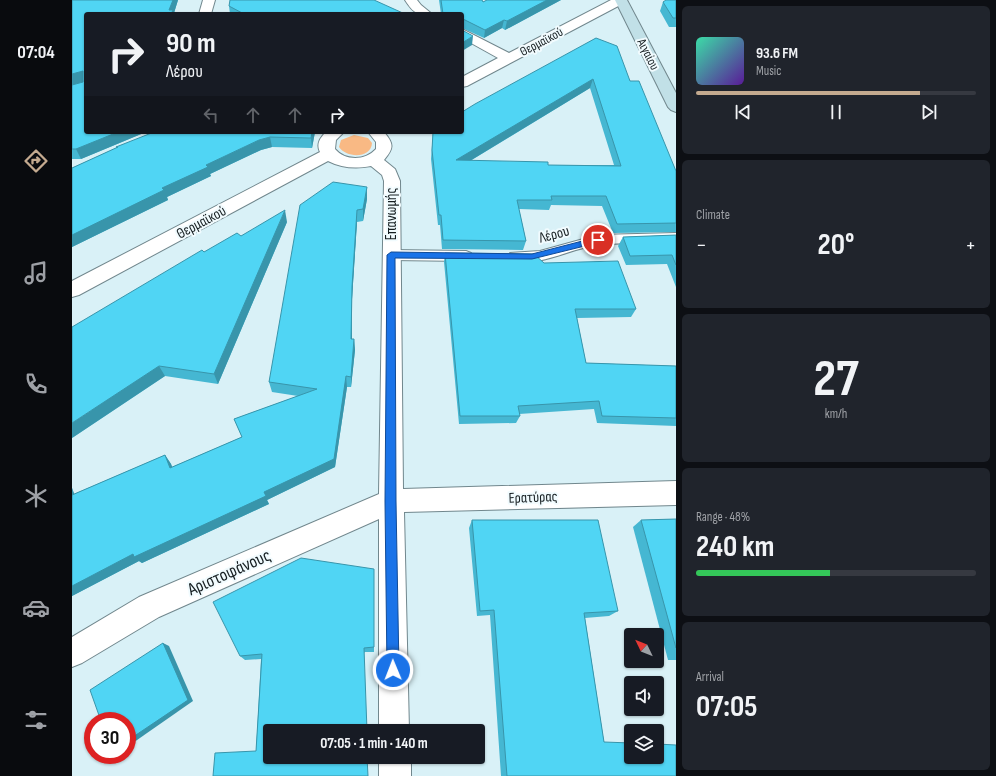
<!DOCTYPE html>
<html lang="en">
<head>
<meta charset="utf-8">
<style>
	body { margin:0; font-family:"Sofia Sans Condensed",sans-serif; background:#20242c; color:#f1f3f6; height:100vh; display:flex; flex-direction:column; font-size:15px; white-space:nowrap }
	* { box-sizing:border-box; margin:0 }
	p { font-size:13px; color:#9ea1a6 }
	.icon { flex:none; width:22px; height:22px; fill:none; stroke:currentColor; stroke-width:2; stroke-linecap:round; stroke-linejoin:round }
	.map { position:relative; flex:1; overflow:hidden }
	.details { display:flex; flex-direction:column; gap:6px; padding:6px; background:#0d0f14; width:320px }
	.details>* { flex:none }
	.guide { position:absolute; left:12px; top:12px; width:380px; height:122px; border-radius:4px; box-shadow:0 1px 3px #0004; background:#171b24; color:#f1f3f6; overflow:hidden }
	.needle { width:26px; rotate:313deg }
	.fabs { position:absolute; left:552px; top:628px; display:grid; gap:8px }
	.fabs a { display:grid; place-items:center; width:40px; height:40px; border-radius:4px; background:#171b24; box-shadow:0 1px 3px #0004; font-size:20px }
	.speed { position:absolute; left:12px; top:712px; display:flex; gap:8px; font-size:20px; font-weight:700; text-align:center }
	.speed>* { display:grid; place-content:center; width:52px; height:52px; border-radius:50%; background:#171b24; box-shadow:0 1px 3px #0004; line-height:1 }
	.speed .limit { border:6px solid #d22; background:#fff; color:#111 }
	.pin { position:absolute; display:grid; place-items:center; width:34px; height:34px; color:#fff; margin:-17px; border:2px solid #fff; border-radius:50%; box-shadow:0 1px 4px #0007 }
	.me { position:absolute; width:44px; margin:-22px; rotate:359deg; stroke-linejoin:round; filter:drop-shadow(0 0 3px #0008) }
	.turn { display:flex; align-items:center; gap:14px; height:84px; padding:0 16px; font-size:18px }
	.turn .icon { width:52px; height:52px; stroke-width:2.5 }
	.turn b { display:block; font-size:28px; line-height:34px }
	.lanes { display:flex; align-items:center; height:38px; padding:0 16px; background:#0003; justify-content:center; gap:20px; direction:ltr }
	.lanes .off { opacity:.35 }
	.big { font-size:30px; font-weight:700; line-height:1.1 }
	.details .card { flex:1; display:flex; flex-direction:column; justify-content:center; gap:6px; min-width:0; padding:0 14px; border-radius:6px; background:#20242c }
	.details .dial { align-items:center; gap:0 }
	.dial b { font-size:52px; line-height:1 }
	.song { display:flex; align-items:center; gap:12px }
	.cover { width:48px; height:48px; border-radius:6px; background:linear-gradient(135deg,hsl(160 70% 55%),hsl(270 70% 35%)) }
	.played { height:4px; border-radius:2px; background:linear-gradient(90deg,#c4aa8f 80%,#363941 80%) }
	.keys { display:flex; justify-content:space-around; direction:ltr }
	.heat { display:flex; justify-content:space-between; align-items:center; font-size:22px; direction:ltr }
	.charge { height:6px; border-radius:3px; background:linear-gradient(90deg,#34c759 48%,#363941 0) }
	.trip { position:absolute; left:191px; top:724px; width:222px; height:40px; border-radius:4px; background:#171b24; box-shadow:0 1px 3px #0004; font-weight:700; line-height:40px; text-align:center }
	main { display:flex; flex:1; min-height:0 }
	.tab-bar { display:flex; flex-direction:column; width:72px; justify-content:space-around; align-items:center; background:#090b0e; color:#9ea1a6 }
	.tab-bar .icon { width:28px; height:28px }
	.tab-bar .active { color:#c4aa8f }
	.tab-bar b { font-size:18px; color:#f1f3f6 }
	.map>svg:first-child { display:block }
</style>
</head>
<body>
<main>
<nav class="tab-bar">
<b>07:04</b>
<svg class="icon active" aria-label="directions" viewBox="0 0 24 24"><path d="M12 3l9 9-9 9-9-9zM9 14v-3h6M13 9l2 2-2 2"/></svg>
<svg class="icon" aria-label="music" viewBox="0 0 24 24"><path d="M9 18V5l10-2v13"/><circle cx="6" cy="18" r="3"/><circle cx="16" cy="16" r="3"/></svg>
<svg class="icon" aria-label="phone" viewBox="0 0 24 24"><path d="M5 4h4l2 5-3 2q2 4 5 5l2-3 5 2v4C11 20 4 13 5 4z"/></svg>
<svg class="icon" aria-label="climate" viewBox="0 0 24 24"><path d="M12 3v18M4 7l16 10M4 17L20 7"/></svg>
<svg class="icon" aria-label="car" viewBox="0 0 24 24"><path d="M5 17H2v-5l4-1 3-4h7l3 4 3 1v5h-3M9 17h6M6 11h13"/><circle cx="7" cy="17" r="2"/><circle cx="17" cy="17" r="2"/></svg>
<svg class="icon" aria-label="filters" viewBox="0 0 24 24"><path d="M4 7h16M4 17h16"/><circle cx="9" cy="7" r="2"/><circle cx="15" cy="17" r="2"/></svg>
</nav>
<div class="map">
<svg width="604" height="776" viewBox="0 0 604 776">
	<rect width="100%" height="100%" fill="#d9f1f7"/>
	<path fill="#f9b984" d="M282,135l14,3 4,5c-1,16 -26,15 -33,4l2,-7z"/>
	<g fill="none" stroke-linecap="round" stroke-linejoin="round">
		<g stroke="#71878d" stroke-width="2">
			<g id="service">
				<path d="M604,233v10c-25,0 -51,-1 -76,2 -30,2 -59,24 -90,14l-2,-3 2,-3 30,-2 58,-16z"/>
				<polygon points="319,250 394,251 399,253 401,256 399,259 394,261 319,260 314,258 312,255 314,252"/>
			</g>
		</g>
		<g stroke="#71878d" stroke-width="2">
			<g id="minor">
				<polygon points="131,0 143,0 139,14 127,14"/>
				<path d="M333,0h12l4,5 11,9c-16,0 -18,0 -27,-14z"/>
				<polygon points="539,0 554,0 552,3 395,86 390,87 390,77 426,58 390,38 390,29 437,53"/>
				<path d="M254,132h18l-8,8 -1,9c10,12 30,12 41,0v-7l-8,-10h16c10,12 10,16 0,28l11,9 5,12 3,308 273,-8v24l-272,7 5,219h-30v-212l-220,98 -77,46 -10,4v-30l67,-40 240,-103 5,-313 -2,-6 -11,-9c-16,3 -29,2 -43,-5l-249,134 -7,2v-16l248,-129c-4,-8 0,-14 6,-20z"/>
				<rect x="307" y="757" width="32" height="19"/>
			</g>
		</g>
		<g stroke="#71878d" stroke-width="2">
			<polygon id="secondary" points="543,0 555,0 604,93 604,112 599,110 596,107"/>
		</g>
		<use href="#service" fill="#fff" fill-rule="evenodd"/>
		<use href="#minor" fill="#fff" fill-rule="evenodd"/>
		<use href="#secondary" fill="#c1e0e7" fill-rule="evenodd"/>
	</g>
	<g fill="#45b7d2" fill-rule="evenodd">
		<polygon points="0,0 106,0 102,13 102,14 14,14 14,132 74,132 9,159 0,159 0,85 11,82 0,85"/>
		<polygon points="367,0 410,0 411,2 415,0 489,0 433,30 430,28 412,38 390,28 390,14 369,14"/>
		<polygon points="604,0 604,27 597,27 588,11 591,2"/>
		<polygon points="157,6 333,14 158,14"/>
		<path d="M524,38l34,43 46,90v61l-63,1 -11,-27 -51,-1 -2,5 -30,-1 7,32 -3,9 -81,-1 -2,-24h-2l-7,-66 2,-27zM518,88l24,77h-66l-78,-4z"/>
		<polygon points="243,132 240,148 200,147 189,150 138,174 139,176 95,197 96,200 0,247 0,168 44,148 44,147"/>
		<polygon points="295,187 295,199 291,221 285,222 280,299 280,339 282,339 283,350 279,387 275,387 263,467 195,500 197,504 70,563 67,561 0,596 0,488 2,494 93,455 99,464 100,467 170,437 162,419 226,396 200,392 197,382"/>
		<polygon points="215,222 146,384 93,376 0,438 132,252 169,236"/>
		<polygon points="604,235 604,287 595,264 554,265 546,246 551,237"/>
		<polygon points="373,253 472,263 564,309 559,317 505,318 514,363 604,366 604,426 525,423 522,409 447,414 448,416 444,423 387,424 372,262"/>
		<polygon points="604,519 604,660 596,660 561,527 569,520"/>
		<polygon points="400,520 546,611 537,616 513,618 532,742 604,776 429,776 418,615 405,616 397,528"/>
		<polygon points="302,569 302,652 293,652 184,751 189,659 173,660 168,656"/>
	</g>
	<g fill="#3895ab">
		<polygon points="101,0 106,0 102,13 102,14 98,14 97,10"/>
		<polygon points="475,0 489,0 433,30 435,21"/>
		<polygon points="432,20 430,28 412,38 413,30"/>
		<polygon points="401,36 400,45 390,51 390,43"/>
		<polygon points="11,71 14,81 0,85 0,74"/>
		<polygon points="521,79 518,88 383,170 384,160"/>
		<polygon points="46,132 74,132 9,159 4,149"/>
		<polygon points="240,132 243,132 240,148 239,138"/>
		<polygon points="198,137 200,147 189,150 138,174 139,176 95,197 96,200 0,247 0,235 134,165 187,140"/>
		<polygon points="295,187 295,199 291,221 291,209"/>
		<polygon points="213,210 215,222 146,384 142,374"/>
		<polygon points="285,210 285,222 280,299 280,350 279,339 280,287"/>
		<polygon points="282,339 283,350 279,387 279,377"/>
		<polygon points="87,366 93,376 0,438 0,423"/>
		<polygon points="274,376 275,387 263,467 195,500 197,504 70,563 67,561 0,596 0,586 61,554 192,492"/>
		<polygon points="93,455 99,464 104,477 98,468"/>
		<polygon points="0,488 6,504 0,499"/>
		<polygon points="91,643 97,646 121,701 55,747 55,741"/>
	</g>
	<g fill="#50d5f4" stroke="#3895ab" fill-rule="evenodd">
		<polygon points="0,0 101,0 97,10 101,10 99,14 14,14 14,132 46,132 4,149 0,149 0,85 11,82 11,71 0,74"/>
		<polygon points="158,0 302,0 333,14 172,14 157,6"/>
		<polygon points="369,0 410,0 411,2 415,0 475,0 435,21 432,20 413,30 391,19 390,25 390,14 371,14"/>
		<polygon points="594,0 604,0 604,18 601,18 591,2"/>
		<polygon points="390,30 401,36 390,43"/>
		<path d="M524,38l21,8 13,35h9l37,90v52l-59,1 -11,-28h-55l1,4h-35l9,41 -83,-1 -2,-25h-2l-7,-65 1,-18h29v-20l13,-8zM521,79l28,87 -73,-1v-3l-92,-2z"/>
		<polygon points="82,132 240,132 239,138 198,137 187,140 134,165 136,167 90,188 92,190 0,235 0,168 46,147 44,147"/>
		<polygon points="261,182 295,187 291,209 285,210 280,287 279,339 282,339 279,377 274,376 262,459 192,492 194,496 62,557 61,554 0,586 0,495 93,455 98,468 170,437 162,419 245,389 197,382 228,205"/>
		<polygon points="213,210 142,374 87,366 0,423 0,327 130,250 132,252 165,233 169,236"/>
		<polygon points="604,235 604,265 600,255 558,256 551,237"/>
		<polygon points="373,253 462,254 472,263 546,261 564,309 503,309 514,363 604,366 604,418 530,416 527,401 446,406 448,416 388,416"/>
		<polygon points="604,519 604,648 569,520"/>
		<polygon points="400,520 526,520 546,611 512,613 532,742 559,743 559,757 585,757 585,744 604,745 604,776 435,776 422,610 408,611"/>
		<polygon points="229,558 302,569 302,647 292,648 295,731 198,731 198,757 295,757 296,776 141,776 143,753 184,751 190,654 168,656 141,602"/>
		<polygon points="91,643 116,700 55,741 55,721 29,721 18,690"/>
	</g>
	<polygon fill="#1a73e8" stroke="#114b97" points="526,237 530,240 529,242 460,259 323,258 324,501 327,670 326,674 321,676 317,674 315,670 313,501 315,255 319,252 460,254"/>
	<g text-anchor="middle" stroke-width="4" stroke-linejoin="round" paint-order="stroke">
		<g font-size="13" fill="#161e21" stroke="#f1fbfe">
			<text transform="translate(469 41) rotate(-28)" y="5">Θερμαϊκού</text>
			<text transform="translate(577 54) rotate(63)" y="5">Αιγαίου</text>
		</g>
		<g font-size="15" fill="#161e21" stroke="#f1fbfe">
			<text transform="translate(319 214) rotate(-90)" y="5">Επανωμής</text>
			<text transform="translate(129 222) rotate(-28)" y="5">Θερμαϊκού</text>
			<text transform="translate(482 234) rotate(-15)" y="5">Λέρου</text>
			<text transform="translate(461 497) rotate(-2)" y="5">Ερατύρας</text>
		</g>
		<g font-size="18" fill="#161e21" stroke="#f1fbfe">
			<text transform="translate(157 572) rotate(-24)" y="6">Αριστοφάνους</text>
		</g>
	</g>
</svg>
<div class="fabs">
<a><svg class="needle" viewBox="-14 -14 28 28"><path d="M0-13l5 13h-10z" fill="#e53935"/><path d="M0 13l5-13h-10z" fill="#9ea1a6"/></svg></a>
<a><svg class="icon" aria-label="sound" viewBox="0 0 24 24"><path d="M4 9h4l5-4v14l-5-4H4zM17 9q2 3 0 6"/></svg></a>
<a><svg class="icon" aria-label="layers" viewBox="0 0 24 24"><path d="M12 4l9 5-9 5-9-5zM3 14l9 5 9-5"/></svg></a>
</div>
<div class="speed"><div class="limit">30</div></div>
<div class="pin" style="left:526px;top:240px;background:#d93025"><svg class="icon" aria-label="arrive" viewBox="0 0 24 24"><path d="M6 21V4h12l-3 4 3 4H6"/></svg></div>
<svg class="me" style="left:321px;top:670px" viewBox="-20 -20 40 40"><circle r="17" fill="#1a73e8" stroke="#fff" stroke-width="3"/><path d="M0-11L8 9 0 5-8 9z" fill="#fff"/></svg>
<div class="trip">07:05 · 1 min · 140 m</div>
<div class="guide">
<div class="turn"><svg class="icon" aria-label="right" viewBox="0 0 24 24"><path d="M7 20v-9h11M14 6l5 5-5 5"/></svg><div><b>90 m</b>Λέρου</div></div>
<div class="lanes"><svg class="icon off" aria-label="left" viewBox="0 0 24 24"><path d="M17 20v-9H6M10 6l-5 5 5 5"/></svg><svg class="icon off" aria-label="ahead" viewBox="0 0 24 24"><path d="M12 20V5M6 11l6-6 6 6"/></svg><svg class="icon off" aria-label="ahead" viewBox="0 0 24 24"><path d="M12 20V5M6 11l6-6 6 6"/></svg><svg class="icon" aria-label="right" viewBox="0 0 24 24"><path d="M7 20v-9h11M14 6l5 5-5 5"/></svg></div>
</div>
</div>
<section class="details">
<div class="card">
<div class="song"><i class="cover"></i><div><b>93.6 FM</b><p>Music</p></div></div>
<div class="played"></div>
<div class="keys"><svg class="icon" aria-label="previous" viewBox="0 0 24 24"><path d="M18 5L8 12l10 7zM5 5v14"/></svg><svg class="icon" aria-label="pause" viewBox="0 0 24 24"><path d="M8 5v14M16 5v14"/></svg><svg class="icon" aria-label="next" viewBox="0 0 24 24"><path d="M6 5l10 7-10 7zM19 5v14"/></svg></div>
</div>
<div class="card"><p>Climate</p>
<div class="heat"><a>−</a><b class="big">20°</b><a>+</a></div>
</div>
<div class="card dial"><b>27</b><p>km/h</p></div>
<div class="card"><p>Range · 48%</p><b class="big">240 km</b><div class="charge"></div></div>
<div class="card"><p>Arrival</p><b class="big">07:05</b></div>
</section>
</main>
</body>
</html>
